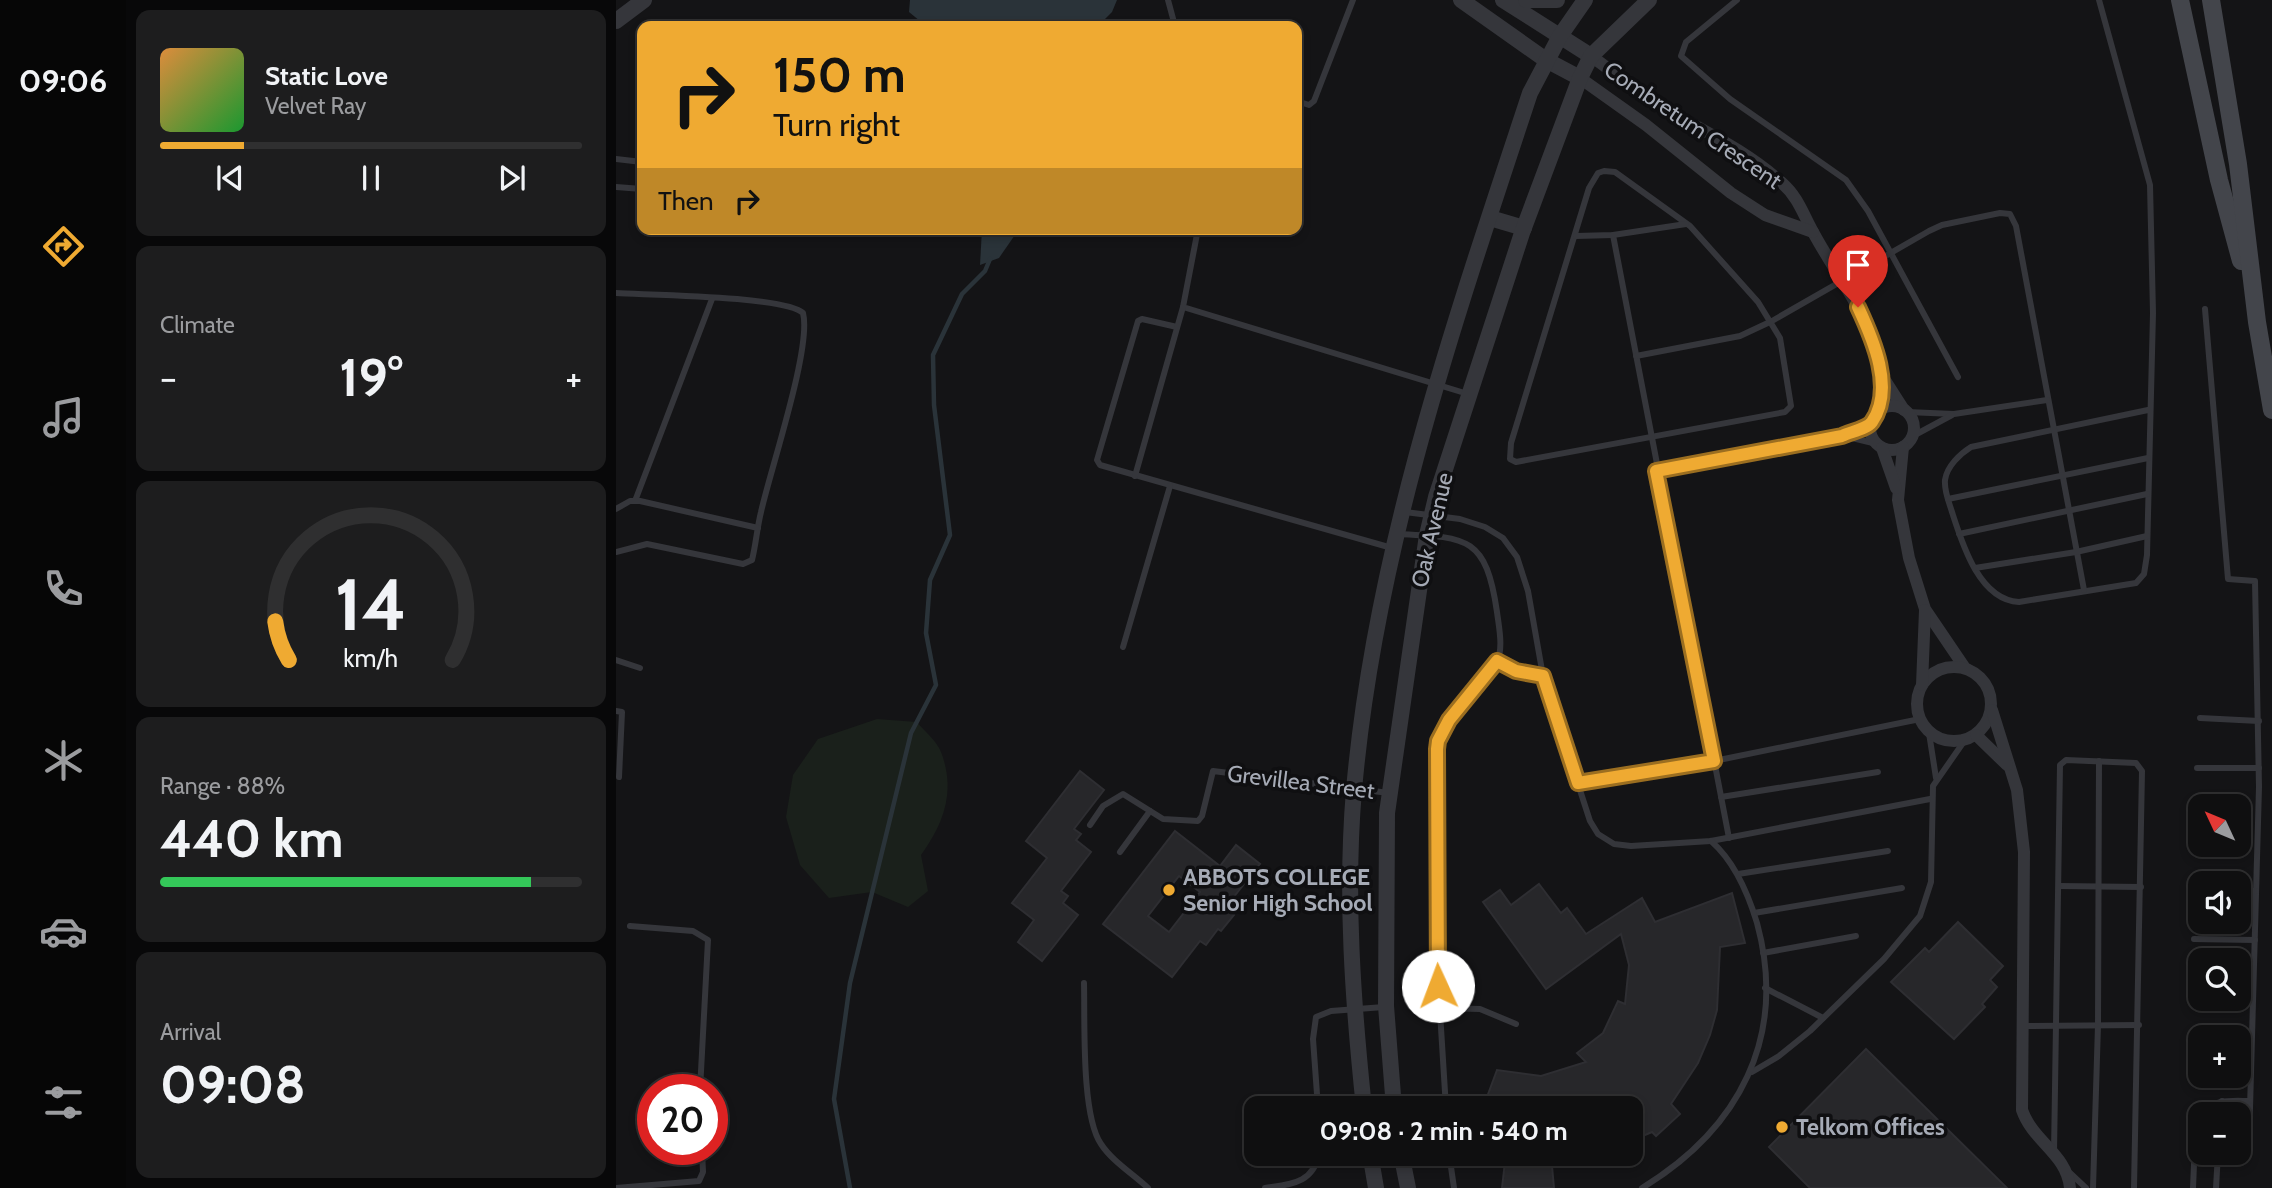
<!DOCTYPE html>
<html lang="en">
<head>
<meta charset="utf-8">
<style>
	body { margin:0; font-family:Cabin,sans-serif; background:#1d1d1e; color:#f1f3f6; height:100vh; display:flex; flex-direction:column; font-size:26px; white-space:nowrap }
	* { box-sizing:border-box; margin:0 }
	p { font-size:23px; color:#9b9c9f }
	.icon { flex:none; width:38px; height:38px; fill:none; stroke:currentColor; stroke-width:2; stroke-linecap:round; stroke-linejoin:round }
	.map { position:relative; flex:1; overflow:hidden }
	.sheet { display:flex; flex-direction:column; gap:10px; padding:10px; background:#080809; width:490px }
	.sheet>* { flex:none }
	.hud { position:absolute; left:21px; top:21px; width:665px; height:214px; border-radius:14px; box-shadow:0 4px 10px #0003,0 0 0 2px #2f2f30; background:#efaa32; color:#111; overflow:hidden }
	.needle { width:46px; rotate:314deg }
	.tools { position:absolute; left:1572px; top:794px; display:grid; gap:14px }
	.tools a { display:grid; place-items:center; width:63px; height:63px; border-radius:14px; background:#0f0f10; box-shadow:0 4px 10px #0003,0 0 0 2px #2f2f30; font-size:35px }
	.speed { position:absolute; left:21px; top:1074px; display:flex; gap:14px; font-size:35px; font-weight:700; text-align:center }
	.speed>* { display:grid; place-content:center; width:91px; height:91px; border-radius:50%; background:#0f0f10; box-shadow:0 4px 10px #0003,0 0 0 2px #2f2f30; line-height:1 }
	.speed .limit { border:10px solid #d22; background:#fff; color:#111 }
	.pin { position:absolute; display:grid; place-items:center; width:60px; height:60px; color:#fff; margin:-72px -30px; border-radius:50% 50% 50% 0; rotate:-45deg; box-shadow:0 0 7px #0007 }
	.pin .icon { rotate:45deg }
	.me { position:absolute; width:77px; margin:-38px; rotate:358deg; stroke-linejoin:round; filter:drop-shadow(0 0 5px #0008) }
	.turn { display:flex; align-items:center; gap:24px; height:147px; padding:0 21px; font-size:32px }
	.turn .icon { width:91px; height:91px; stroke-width:2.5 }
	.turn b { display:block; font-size:49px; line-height:60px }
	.then { display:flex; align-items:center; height:66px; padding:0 21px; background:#0003; gap:14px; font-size:26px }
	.big { font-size:52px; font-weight:700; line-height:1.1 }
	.sheet .widget { flex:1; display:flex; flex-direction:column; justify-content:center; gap:10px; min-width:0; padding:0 24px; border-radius:14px; background:#1d1d1e }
	.sheet .dial { align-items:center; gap:0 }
	.dial svg { height:182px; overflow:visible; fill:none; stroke:#2f2f30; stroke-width:7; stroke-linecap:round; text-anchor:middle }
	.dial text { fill:#f1f3f6; stroke:none }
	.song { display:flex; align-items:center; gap:21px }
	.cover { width:84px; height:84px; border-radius:10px; background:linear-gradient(135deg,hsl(30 70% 55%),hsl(130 70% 35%)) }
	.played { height:7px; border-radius:4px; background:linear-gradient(90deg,#efaa32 20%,#2f2f30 20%) }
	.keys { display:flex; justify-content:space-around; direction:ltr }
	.heat { display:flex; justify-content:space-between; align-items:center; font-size:38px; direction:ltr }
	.charge { height:10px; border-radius:5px; background:linear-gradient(90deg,#34c759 88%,#2f2f30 0) }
	.trip { position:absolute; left:628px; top:1096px; width:399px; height:70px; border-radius:14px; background:#0f0f10; box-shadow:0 4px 10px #0003,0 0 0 2px #2f2f30; font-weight:700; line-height:70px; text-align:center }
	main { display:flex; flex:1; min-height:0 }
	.dock { display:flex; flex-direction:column; width:126px; justify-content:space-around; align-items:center; background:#060606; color:#9b9c9f }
	.dock .icon { width:49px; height:49px }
	.dock .current { color:#efaa32 }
	.dock b { font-size:32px; color:#f1f3f6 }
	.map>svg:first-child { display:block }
</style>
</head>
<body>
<main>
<nav class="dock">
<b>09:06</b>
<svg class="icon current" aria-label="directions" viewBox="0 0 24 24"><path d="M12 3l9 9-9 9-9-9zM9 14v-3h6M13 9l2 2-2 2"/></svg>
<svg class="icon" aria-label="music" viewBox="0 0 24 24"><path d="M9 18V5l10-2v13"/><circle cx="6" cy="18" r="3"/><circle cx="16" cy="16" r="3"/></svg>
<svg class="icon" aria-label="phone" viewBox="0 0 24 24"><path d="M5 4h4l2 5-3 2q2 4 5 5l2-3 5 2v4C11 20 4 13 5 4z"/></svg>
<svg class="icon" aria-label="climate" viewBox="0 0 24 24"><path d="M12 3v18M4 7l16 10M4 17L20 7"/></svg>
<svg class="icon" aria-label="car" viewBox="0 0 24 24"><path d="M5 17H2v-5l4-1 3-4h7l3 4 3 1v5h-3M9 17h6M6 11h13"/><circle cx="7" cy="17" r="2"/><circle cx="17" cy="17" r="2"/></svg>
<svg class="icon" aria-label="filters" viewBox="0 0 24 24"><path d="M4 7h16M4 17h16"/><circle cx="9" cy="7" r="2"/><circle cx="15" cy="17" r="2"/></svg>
</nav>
<section class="sheet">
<div class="widget">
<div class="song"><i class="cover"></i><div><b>Static Love</b><p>Velvet Ray</p></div></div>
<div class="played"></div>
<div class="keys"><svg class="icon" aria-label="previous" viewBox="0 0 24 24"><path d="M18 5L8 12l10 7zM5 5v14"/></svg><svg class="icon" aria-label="pause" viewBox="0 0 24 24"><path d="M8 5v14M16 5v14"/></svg><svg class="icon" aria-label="next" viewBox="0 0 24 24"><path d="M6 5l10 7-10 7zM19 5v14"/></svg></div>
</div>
<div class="widget"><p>Climate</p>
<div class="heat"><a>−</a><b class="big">19°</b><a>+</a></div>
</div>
<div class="widget dial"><svg viewBox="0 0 100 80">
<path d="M14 69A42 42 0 1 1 86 69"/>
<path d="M14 69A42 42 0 0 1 8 52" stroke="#efaa32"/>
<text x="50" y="56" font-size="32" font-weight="700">14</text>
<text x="50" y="72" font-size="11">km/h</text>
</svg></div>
<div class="widget"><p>Range · 88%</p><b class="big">440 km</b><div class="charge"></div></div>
<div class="widget"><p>Arrival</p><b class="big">09:08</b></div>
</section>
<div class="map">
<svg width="1656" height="1188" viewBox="0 0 1656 1188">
	<rect width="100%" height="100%" fill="#141416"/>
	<path fill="#1a201b" d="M261,719l40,3c7,9 20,19 24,30 15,39 3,71 -20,103l7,36 -20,16 -36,-15 -43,6 -29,-33 -14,-48 7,-42 25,-36z"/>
	<g fill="#2a3339">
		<polygon points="294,0 501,0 496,12 482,26 310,26 293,12"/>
		<polygon points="366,229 403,229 383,258 364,265"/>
	</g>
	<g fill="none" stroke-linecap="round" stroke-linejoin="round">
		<polyline stroke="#2a3339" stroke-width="4.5" points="234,1188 218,1099 234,983 295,733 320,685 310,633 314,580 334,535 318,405 317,355 346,294 369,271 374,259"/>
	</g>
	<g fill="#27272a" stroke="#2e2e32" stroke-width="2" fill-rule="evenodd">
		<polygon points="464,771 488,790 458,829 465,834 460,840 475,852 445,891 452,896 447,903 462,915 426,961 402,942 418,920 396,903 431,858 410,841"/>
		<path d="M559,831l45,35 16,-21 24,19 -35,44 9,7 -13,16 -3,-2 -12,16 -6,-4 -28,36 -69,-53zM563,876l21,16 -31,40 -21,-16z"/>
		<polygon points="923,884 945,913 951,908 970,934 1026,898 1039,922 1116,893 1129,943 1104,947 1101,1010 1094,1035 1082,1063 1055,1104 1064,1114 1040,1136 1036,1132 1015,1141 1015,1108 878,1108 868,1105 881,1070 925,1076 970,1062 961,1053 987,1033 1002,1001 1009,1004 1013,965 1005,934 930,989 867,902 884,890 895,905"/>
		<polygon points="1342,922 1387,966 1374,980 1381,987 1366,1004 1369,1007 1338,1039 1275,982 1309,948 1313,952"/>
		<polygon points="1250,1049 1391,1188 1194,1188 1153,1147"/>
		<polygon points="890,1153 970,1153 971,1160 936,1166 938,1188 886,1188"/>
	</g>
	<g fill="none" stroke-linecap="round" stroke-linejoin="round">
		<g stroke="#35363b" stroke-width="6">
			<polyline points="552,0 559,26"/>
			<polyline points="1121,0 1070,42 1065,56 1114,99 1230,180 1252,211 1342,377"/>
			<path d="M1483,0l51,185 3,128 -6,242 -3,19 -8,9 -117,19c-40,-2 -57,-59 -67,-90 -3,-10 -8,-21 -7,-32 2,-14 15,-26 26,-33l177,-37"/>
			<polyline points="681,101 693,105 698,101 737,0"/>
			<polyline points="0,159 26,162"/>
			<polygon points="988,171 999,172 1074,226 1142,302 1164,338 1175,406 1169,412 900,462 894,459 895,443 973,188 982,173"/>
			<polyline points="0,187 26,189"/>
			<polyline points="582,229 567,307 852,394"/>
			<polyline points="997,235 1113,838"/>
			<polyline points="960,236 997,235 1070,224"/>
			<path d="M0,293c32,2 169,3 187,20 9,34 -33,158 -42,199 -4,16 -5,32 -9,48l-9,4 -96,-20 -31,8"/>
			<polyline points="1589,309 1612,579 1639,581 1643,787 1633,1144"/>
			<polyline points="561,327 526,319 522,321 481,460 484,465 776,548"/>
			<polyline points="1020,356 1124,336 1156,321 1313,231 1326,225 1384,213 1394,214 1400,226 1468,590"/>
			<polyline points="1291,412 1338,414 1431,400"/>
			<polyline points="1228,436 1261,444"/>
			<polyline points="1297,436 1336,415"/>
			<polyline points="1040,471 1226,436 1255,424"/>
			<polyline points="519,476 567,307"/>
			<polyline points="1332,499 1532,458"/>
			<polyline points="19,501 96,299"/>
			<polyline points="0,509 14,501 24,501 142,528"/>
			<polyline points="789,512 844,519 869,527 887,538 901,557 912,591 927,676 974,821 982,834 998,844 1015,846 1095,841 1314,799"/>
			<path d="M781,534c70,3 89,2 100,78 2,16 7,37 -1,53 -17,27 -45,45 -58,76l-1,223 9,144"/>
			<polyline points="1343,534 1531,494"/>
			<polyline points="1359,568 1460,552 1531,536"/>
			<polyline points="507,647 554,486"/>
			<polyline points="0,660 24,668"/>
			<polyline points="881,661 900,671 927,676"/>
			<polyline points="0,711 6,712 3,777"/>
			<polyline points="1584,718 1643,721"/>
			<polyline points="1313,733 1320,778"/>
			<polyline points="1581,768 1643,768"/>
			<polyline points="963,783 1098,761 1304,719"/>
			<polyline points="1105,797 1262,772"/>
			<polyline points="474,825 487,806 507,794 547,819 582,821 586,816 597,771 773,793"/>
			<polyline points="504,852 534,811"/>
			<polyline points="1122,874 1272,851"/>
			<polyline points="1443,886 1525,887"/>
			<polyline points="1582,890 1584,890"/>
			<polyline points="1622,891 1640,891"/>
			<polyline points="1138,913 1286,888"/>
			<polyline points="14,926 77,931 92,940 84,1090"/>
			<polyline points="1578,939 1639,940"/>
			<polyline points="1147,953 1240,936"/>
			<path d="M468,983c1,37 -3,132 17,161 11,17 32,30 47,44"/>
			<polyline points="1149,988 1207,1018"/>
			<polyline points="824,1008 864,1009 900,1024"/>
			<polyline points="1406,1026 1523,1025"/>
			<polyline points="1136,1072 1163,1056 1194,1031 1268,959 1304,916 1315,882 1317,786 1349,740"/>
			<polyline points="702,1108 697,1039 700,1017 715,1011 768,1007"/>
			<path d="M1585,1115c12,-17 31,-14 49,-14"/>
			<polyline points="1605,1115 1606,1101"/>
			<polyline points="833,1153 838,1188"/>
			<polyline points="1438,1153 1444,765 1450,760 1520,763 1526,771 1518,1188"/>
			<polyline points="1454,1173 1470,1188"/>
			<polyline points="0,1188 83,1181 87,1172 86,1150"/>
			<path d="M649,1188c27,-4 47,-4 55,-35"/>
			<path d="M1026,1188c97,-59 146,-151 115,-265 -9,-30 -22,-61 -46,-82"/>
			<polyline points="1477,1188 1482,1025 1483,761"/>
			<polyline points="1577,1188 1579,1141 1584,1117"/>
			<polyline points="1600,1188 1602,1153"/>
		</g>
		<g stroke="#35363b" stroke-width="12">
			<path d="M975,56c24,17 48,38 74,53 40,23 82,42 117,74 16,14 21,31 31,49 34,63 76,102 64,180"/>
			<polyline points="964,78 1030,125 1115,193 1149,215 1197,232"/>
			<polyline points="1265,374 1288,410"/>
			<circle cx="1276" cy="428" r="22"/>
			<polyline points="1287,447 1282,500 1293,558 1309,609 1349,668"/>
			<polyline points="1266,448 1280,488"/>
			<circle cx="1338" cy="704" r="37"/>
			<polyline points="1306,685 1309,610"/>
			<path d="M1376,710l25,80 7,62 -2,258c11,32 45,44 48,78"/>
			<polyline points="1360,735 1391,765"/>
		</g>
		<g stroke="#35363b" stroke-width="16">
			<polyline points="845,0 930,60 964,78"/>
			<polyline points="887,0 975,56"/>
			<polyline points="910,0 941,0"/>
			<polyline points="0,21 28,0"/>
			<polyline points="874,218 908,228"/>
			<path d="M748,1108c-11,-105 -19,-213 -10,-318 21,-240 101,-470 176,-697l30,-57 25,-36"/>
			<polyline points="778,1108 770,1006 771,813 811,535 820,497 906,233 964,78 975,56 1033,0"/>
			<polyline points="754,1153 760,1188"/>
			<polyline points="785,1153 792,1188"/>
		</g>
		<g stroke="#43454b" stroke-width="18">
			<polyline points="1564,0 1603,180 1625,261"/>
			<polyline points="1595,0 1622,164 1641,322 1656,410"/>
		</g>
	</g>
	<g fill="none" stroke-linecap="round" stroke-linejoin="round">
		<g stroke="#9b6e20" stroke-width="18">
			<path id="route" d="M822,986l-1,-237 1,-8 11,-21 48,-59 19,10 27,5 35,107 136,-22 -58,-290 186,-35c8,-4 25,-7 30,-14 23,-33 1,-83 -14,-115"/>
		</g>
		<use href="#route" stroke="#efaa32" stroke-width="12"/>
	</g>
	<g fill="#efaa32" stroke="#0f0f11" stroke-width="2.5">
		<circle cx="553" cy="890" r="7"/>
		<circle cx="1166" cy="1127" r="7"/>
	</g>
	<g text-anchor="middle" stroke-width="7" stroke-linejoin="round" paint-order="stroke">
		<g font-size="23" fill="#a6abb6" stroke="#0f0f11">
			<text transform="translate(1077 125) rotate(34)" y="8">Combretum Crescent</text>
			<text transform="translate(816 530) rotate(-77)" y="8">Oak Avenue</text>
			<text transform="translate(685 782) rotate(7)" y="8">Grevillea Street</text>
		</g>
		<g font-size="23" font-weight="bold" fill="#a6abb6" stroke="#0f0f11" text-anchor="start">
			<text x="567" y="885">ABBOTS COLLEGE<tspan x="567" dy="26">Senior High School</tspan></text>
			<text x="1180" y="1135">Telkom Offices</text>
		</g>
	</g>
</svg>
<div class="tools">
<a><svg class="needle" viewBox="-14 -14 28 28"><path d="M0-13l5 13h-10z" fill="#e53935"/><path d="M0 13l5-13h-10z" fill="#9b9c9f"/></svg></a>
<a><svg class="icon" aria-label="sound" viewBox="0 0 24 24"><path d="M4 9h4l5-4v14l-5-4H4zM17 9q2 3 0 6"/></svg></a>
<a><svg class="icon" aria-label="search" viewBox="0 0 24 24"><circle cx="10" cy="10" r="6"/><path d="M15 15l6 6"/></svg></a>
<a>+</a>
<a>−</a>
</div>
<div class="speed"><div class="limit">20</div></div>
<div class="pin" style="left:1242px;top:307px;background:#d93025"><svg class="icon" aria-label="arrive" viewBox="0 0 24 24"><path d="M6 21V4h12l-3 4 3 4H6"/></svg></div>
<svg class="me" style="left:822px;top:986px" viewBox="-20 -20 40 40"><circle r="19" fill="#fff"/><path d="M0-13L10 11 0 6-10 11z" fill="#efaa32"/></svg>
<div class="trip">09:08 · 2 min · 540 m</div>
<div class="hud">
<div class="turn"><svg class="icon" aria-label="right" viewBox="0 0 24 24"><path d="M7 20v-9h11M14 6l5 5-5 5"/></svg><div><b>150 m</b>Turn right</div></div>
<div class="then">Then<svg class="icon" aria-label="right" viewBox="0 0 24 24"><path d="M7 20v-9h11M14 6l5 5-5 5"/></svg></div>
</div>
</div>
</main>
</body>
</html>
